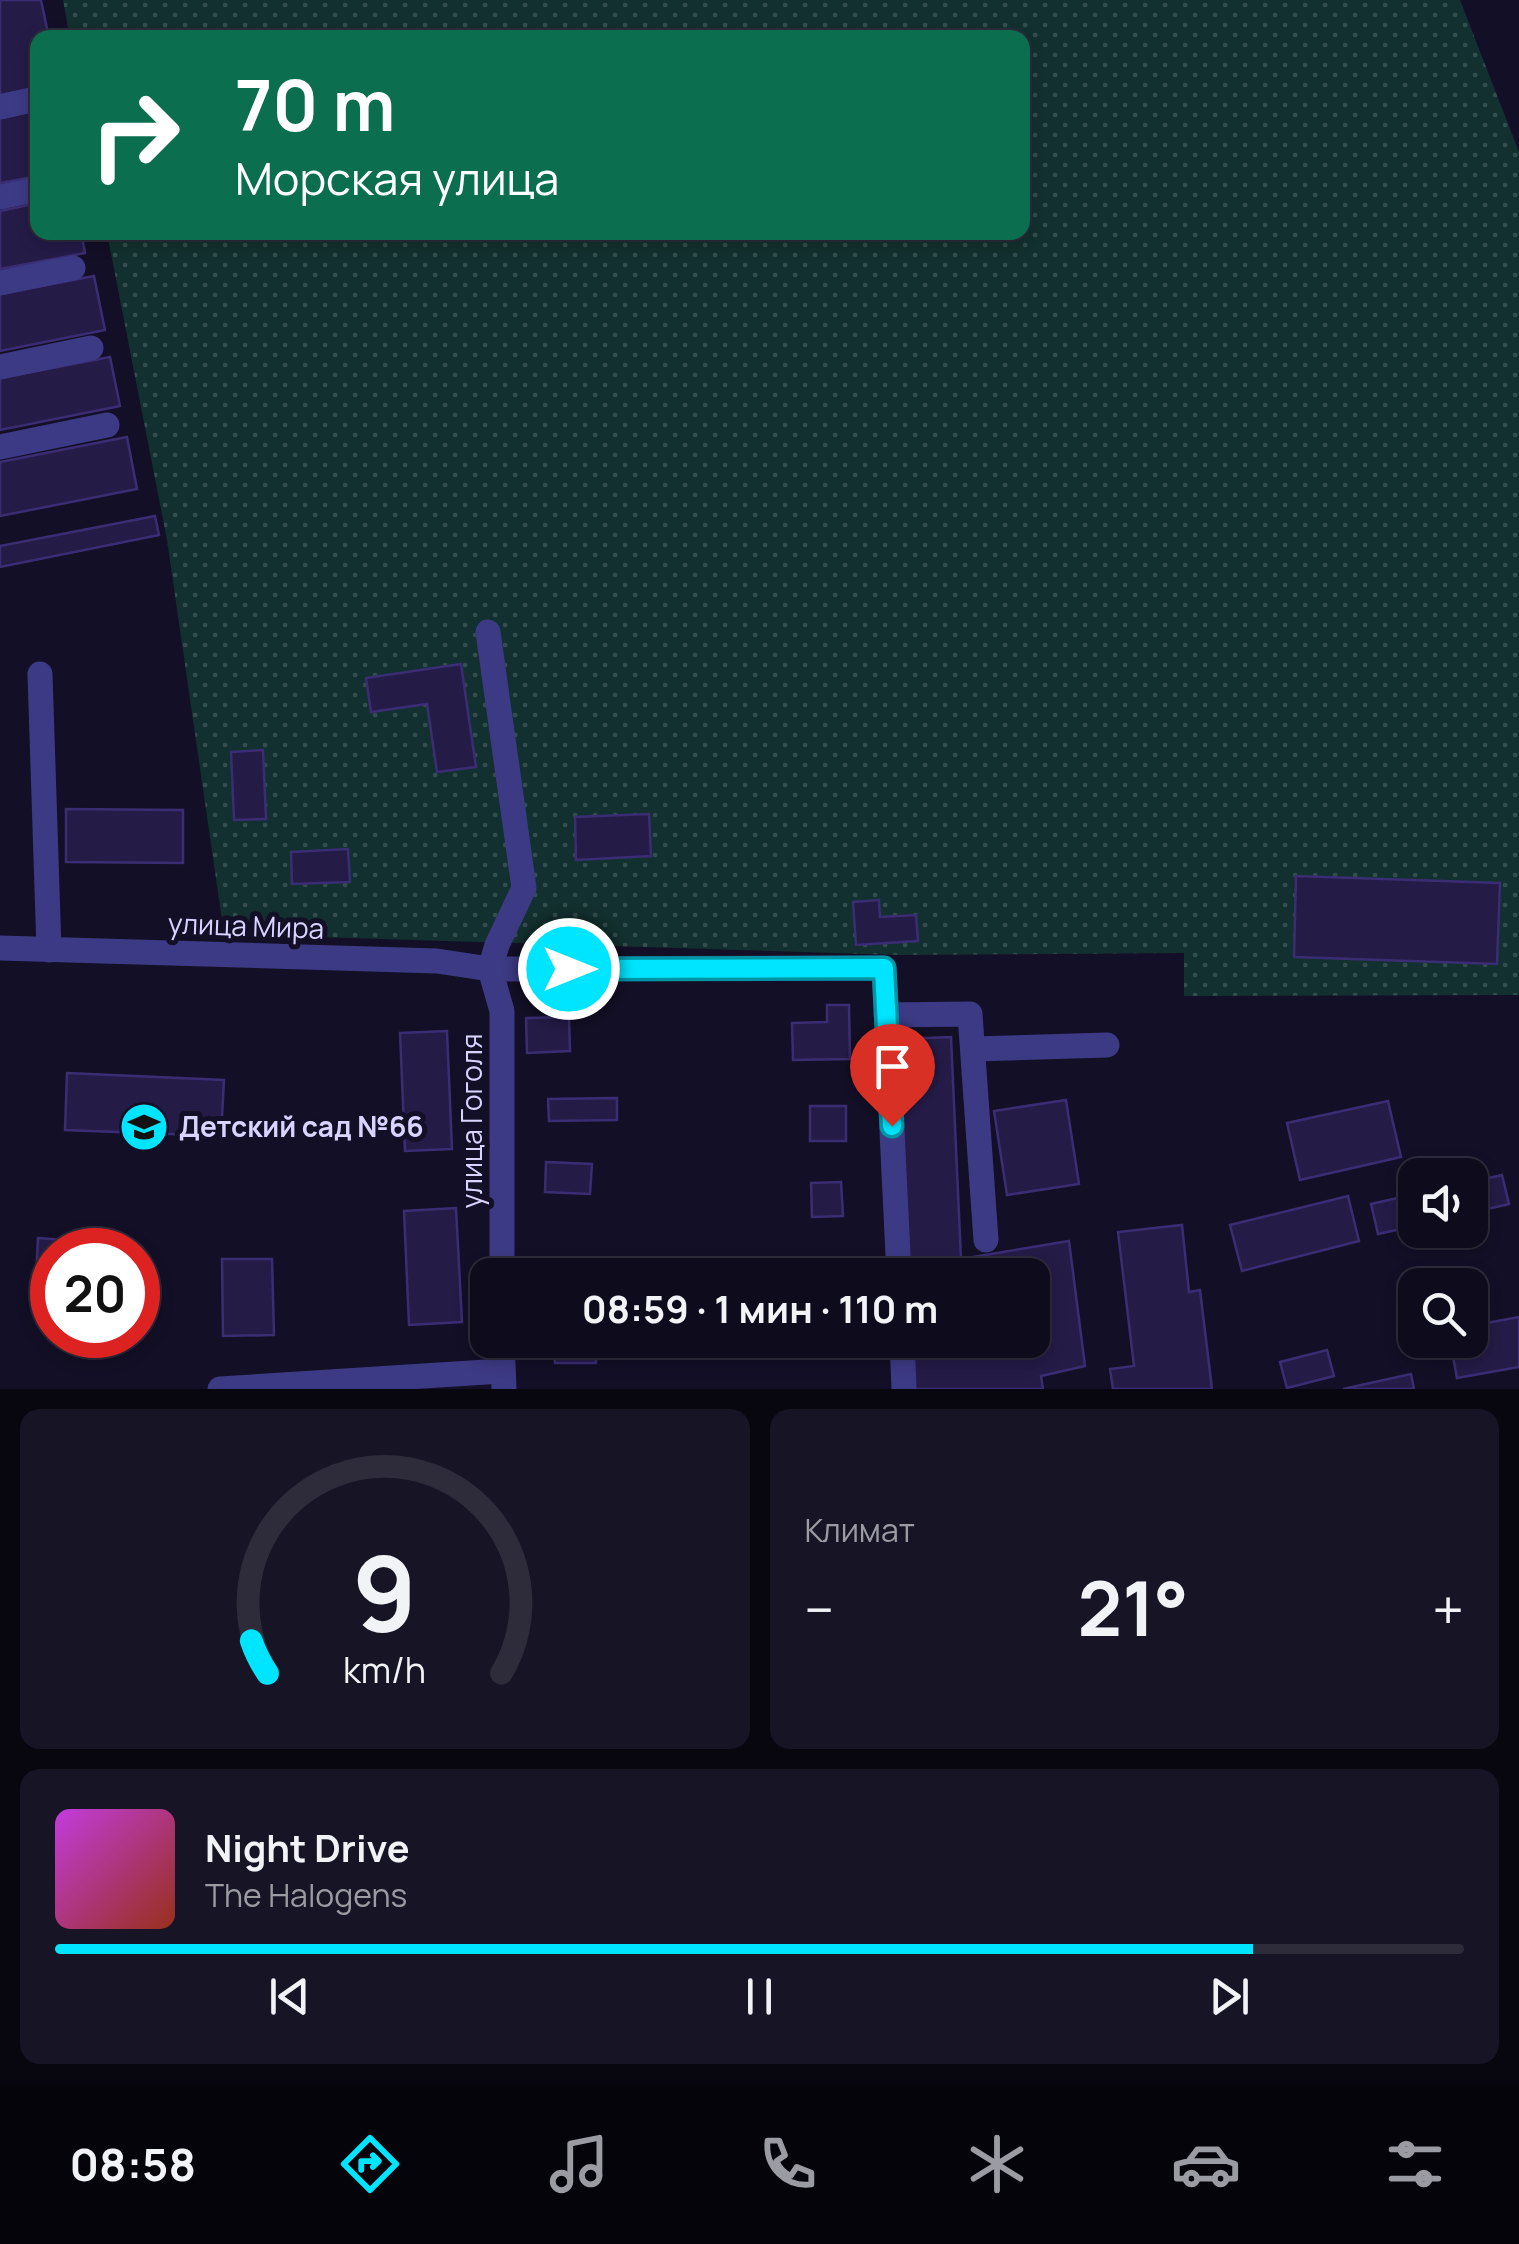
<!DOCTYPE html>
<html lang="ru">
<head>
<meta charset="utf-8">
<style>
	body { margin:0; font-family:Manrope,sans-serif; background:#171425; color:#f1f3f6; height:100vh; display:flex; flex-direction:column; font-size:38px; white-space:nowrap }
	* { box-sizing:border-box; margin:0 }
	p { font-size:32px; color:#9b9ba3 }
	.icon { flex:none; width:55px; height:55px; fill:none; stroke:currentColor; stroke-width:2; stroke-linecap:round; stroke-linejoin:round }
	.map { position:relative; height:1389px; overflow:hidden }
	.drawer { display:flex; flex-direction:column; gap:20px; padding:20px; background:#08060f; flex:1 }
	.drawer>* { flex:none }
	.top-card { position:absolute; left:30px; top:30px; width:1000px; height:210px; border-radius:20px; box-shadow:0 5px 15px #0003,0 0 0 2px #2e2b3b; background:#0b6e4f; color:#fff; overflow:hidden }
	.fabs { position:absolute; left:1398px; top:1158px; display:grid; gap:20px }
	.fabs a { display:grid; place-items:center; width:90px; height:90px; border-radius:20px; background:#0e0b1c; box-shadow:0 5px 15px #0003,0 0 0 2px #2e2b3b; font-size:50px }
	.speed { position:absolute; left:30px; top:1228px; display:flex; gap:20px; font-size:50px; font-weight:700; text-align:center }
	.speed>* { display:grid; place-content:center; width:130px; height:130px; border-radius:50%; background:#0e0b1c; box-shadow:0 5px 15px #0003,0 0 0 2px #2e2b3b; line-height:1 }
	.speed .limit { border:15px solid #d22; background:#fff; color:#111 }
	.pin { position:absolute; display:grid; place-items:center; width:85px; height:85px; color:#fff; margin:-102px -42px; border-radius:50% 50% 50% 0; rotate:-45deg; box-shadow:0 0 10px #0007 }
	.pin .icon { rotate:45deg }
	.me { position:absolute; width:110px; margin:-55px; rotate:90deg; stroke-linejoin:round; filter:drop-shadow(0 0 8px #0008) }
	.turn { display:flex; align-items:center; gap:35px; height:210px; padding:0 40px; font-size:45px }
	.turn .icon { width:130px; height:130px; stroke-width:2.5 }
	.turn b { display:block; font-size:70px; line-height:85px }
	.big { font-size:75px; font-weight:700; line-height:1.1 }
	.drawer .card { flex:1; display:flex; flex-direction:column; justify-content:center; gap:15px; min-width:0; padding:0 35px; border-radius:20px; background:#171425 }
	.drawer .dial { align-items:center; gap:0 }
	.dial svg { height:260px; overflow:visible; fill:none; stroke:#2e2b3b; stroke-width:7; stroke-linecap:round; text-anchor:middle }
	.dial text { fill:#f1f3f6; stroke:none }
	.song { display:flex; align-items:center; gap:30px }
	.cover { width:120px; height:120px; border-radius:15px; background:linear-gradient(135deg,hsl(290 70% 55%),hsl(10 70% 35%)) }
	.played { height:10px; border-radius:5px; background:linear-gradient(90deg,#00e5ff 85%,#2e2b3b 85%) }
	.keys { display:flex; justify-content:space-around; direction:ltr }
	.heat { display:flex; justify-content:space-between; align-items:center; font-size:55px; direction:ltr }
	.drawer .tiles { flex:1; display:grid; gap:20px; grid-template-columns:1fr 1fr }
	.card:last-child { grid-column:span 2 }
	.trip { position:absolute; left:470px; top:1258px; width:580px; height:100px; border-radius:20px; background:#0e0b1c; box-shadow:0 5px 15px #0003,0 0 0 2px #2e2b3b; font-weight:700; line-height:100px; text-align:center }
	.tabs { display:flex; height:160px; justify-content:space-around; align-items:center; background:#06040b; color:#9b9ba3 }
	.tabs .icon { width:70px; height:70px }
	.tabs .on { color:#00e5ff }
	.tabs b { font-size:45px; color:#f1f3f6 }
	.map>svg:first-child { display:block }
</style>
</head>
<body>
<div class="map">
<svg width="1519" height="1389" viewBox="0 0 1519 1389">
	<defs>
		<pattern id="garden-dots" width="8" height="8" patternUnits="userSpaceOnUse" patternTransform="scale(2.5)"><rect width="8" height="8" fill="#12302f"/><path d="M2 2h.1M6 6h.1" fill="none" stroke="#344d4e" stroke-width="1.8" stroke-linecap="round"/></pattern>
	</defs>
	<rect width="100%" height="100%" fill="#130f26"/>
	<polygon fill="url(#garden-dots)" points="63,0 1460,0 1519,152 1519,995 1184,996 1184,953 899,955 224,934 167,540 107,233 1022,232 1022,38 70,38"/>
	<g fill="#241b47" stroke="#3b2d73" stroke-width="2.5">
		<polygon points="0,0 41,0 49,38 38,38 38,88 0,95"/>
		<polygon points="38,110 38,176 0,183 0,118"/>
		<polygon points="38,203 38,232 81,232 85,253 0,269 0,211"/>
		<polygon points="94,276 105,330 0,351 0,294"/>
		<polygon points="110,357 120,406 0,430 0,378"/>
		<polygon points="127,437 137,489 0,516 0,462"/>
		<polygon points="155,516 159,535 0,567 0,546"/>
		<polygon points="461,664 476,767 437,772 427,704 371,712 366,678"/>
		<polygon points="263,750 266,819 234,820 231,752"/>
		<polygon points="66,809 183,810 183,863 66,862"/>
		<polygon points="649,814 651,856 576,860 575,817"/>
		<polygon points="348,849 350,882 292,884 291,852"/>
		<polygon points="1296,876 1500,883 1497,964 1294,957"/>
		<polygon points="879,900 880,917 916,915 918,941 856,945 853,902"/>
		<polygon points="827,1005 849,1005 850,1059 793,1060 792,1023 827,1022"/>
		<polygon points="569,1017 570,1051 527,1053 526,1018"/>
		<polygon points="447,1031 452,1149 405,1151 400,1033"/>
		<polygon points="951,1037 961,1259 1069,1241 1085,1366 1041,1376 1043,1389 914,1389 912,1340 1032,1340 1032,1275 909,1275 899,1039"/>
		<polygon points="67,1073 224,1080 221,1136 65,1130"/>
		<polygon points="617,1098 617,1120 549,1121 548,1099"/>
		<polygon points="1066,1100 1079,1184 1007,1195 994,1111"/>
		<polygon points="1388,1101 1401,1157 1300,1180 1287,1123"/>
		<rect x="810" y="1106" width="36" height="35"/>
		<polygon points="546,1162 592,1164 590,1194 545,1192"/>
		<polygon points="1502,1175 1509,1204 1470,1213 1470,1182"/>
		<polygon points="841,1182 843,1216 812,1217 811,1183"/>
		<polygon points="1415,1194 1415,1226 1378,1234 1371,1204"/>
		<polygon points="1348,1196 1359,1241 1242,1271 1230,1225"/>
		<polygon points="456,1208 462,1322 409,1325 404,1211"/>
		<polygon points="1182,1225 1189,1292 1200,1290 1212,1389 1113,1389 1110,1369 1134,1366 1118,1232"/>
		<polygon points="38,1238 64,1240 63,1250 52,1250 52,1277 36,1276"/>
		<polygon points="222,1259 272,1259 274,1335 223,1336"/>
		<rect x="552" y="1260" width="52" height="15"/>
		<polygon points="853,1262 854,1275 808,1275 807,1266"/>
		<polygon points="1519,1317 1519,1367 1457,1378 1450,1340 1470,1340 1470,1326"/>
		<polygon points="554,1340 596,1340 596,1363 555,1363"/>
		<polygon points="1327,1350 1334,1376 1287,1388 1280,1362"/>
		<polygon points="1411,1374 1414,1389 1343,1389"/>
	</g>
	<g fill="none" stroke-linecap="round" stroke-linejoin="round">
		<g stroke="#3d3a85" stroke-width="25">
			<polyline points="0,107 35,99"/>
			<polyline points="0,197 38,189"/>
			<polyline points="0,283 73,268"/>
			<polyline points="0,367 91,348"/>
			<polyline points="0,447 107,425"/>
			<polyline points="488,632 524,888 497,945 490,969 884,968 899,1275"/>
			<polyline points="40,674 49,950"/>
			<polyline points="0,948 437,961 490,969 502,1011 502,1275"/>
			<polyline points="886,1015 970,1014 986,1240"/>
			<polyline points="973,1049 1107,1045"/>
			<polyline points="502,1340 504,1389"/>
			<polyline points="902,1340 904,1389"/>
			<polyline points="220,1389 502,1371"/>
		</g>
	</g>
	<g fill="none" stroke-linecap="round" stroke-linejoin="round">
		<g stroke="#0095a6" stroke-width="25">
			<polyline id="route" points="569,969 884,968 892,1126"/>
		</g>
		<use href="#route" stroke="#00e5ff" stroke-width="18"/>
	</g>
	<defs>
		<g id="school-disc" transform="scale(2.5)"><circle r="9.5" fill="#00e5ff" stroke="#130f26"/><path d="M0-5L7-2L0 1L-7-2ZM-4 1L0 2.5L4 1V4Q0 6-4 4Z" fill="#111"/></g>
	</defs>
	<g fill-rule="evenodd">
		<use href="#school-disc" x="144" y="1127"/>
	</g>
	<g text-anchor="middle" stroke-width="10" stroke-linejoin="round" paint-order="stroke">
		<g font-size="28" fill="#d9d4ff" stroke="#130f26">
			<text transform="translate(246 926) rotate(2)" y="10">улица Мира</text>
			<text transform="translate(472 1121) rotate(-90)" y="10">улица Гоголя</text>
		</g>
		<g font-size="28" font-weight="bold" fill="#d9d4ff" stroke="#130f26" text-anchor="start">
			<text x="179" y="1137">Детский сад №66</text>
		</g>
	</g>
</svg>
<div class="fabs">
<a><svg class="icon" aria-label="sound" viewBox="0 0 24 24"><path d="M4 9h4l5-4v14l-5-4H4zM17 9q2 3 0 6"/></svg></a>
<a><svg class="icon" aria-label="search" viewBox="0 0 24 24"><circle cx="10" cy="10" r="6"/><path d="M15 15l6 6"/></svg></a>
</div>
<div class="speed"><div class="limit">20</div></div>
<div class="pin" style="left:892px;top:1126px;background:#d93025"><svg class="icon" aria-label="arrive" viewBox="0 0 24 24"><path d="M6 21V4h12l-3 4 3 4H6"/></svg></div>
<svg class="me" style="left:569px;top:969px" viewBox="-20 -20 40 40"><circle r="17" fill="#00e5ff" stroke="#fff" stroke-width="3"/><path d="M0-11L8 9 0 5-8 9z" fill="#fff"/></svg>
<div class="trip">08:59 · 1 мин · 110 m</div>
<div class="top-card">
<div class="turn"><svg class="icon" aria-label="right" viewBox="0 0 24 24"><path d="M7 20v-9h11M14 6l5 5-5 5"/></svg><div><b>70 m</b>Морская улица</div></div>
</div>
</div>
<section class="drawer">
<div class="tiles">
<div class="card dial"><svg viewBox="0 0 100 80">
<path d="M14 69A42 42 0 1 1 86 69"/>
<path d="M14 69A42 42 0 0 1 9 59" stroke="#00e5ff"/>
<text x="50" y="56" font-size="32" font-weight="700">9</text>
<text x="50" y="72" font-size="11">km/h</text>
</svg></div>
<div class="card"><p>Климат</p>
<div class="heat"><a>−</a><b class="big">21°</b><a>+</a></div>
</div>
<div class="card">
<div class="song"><i class="cover"></i><div><b>Night Drive</b><p>The Halogens</p></div></div>
<div class="played"></div>
<div class="keys"><svg class="icon" aria-label="previous" viewBox="0 0 24 24"><path d="M18 5L8 12l10 7zM5 5v14"/></svg><svg class="icon" aria-label="pause" viewBox="0 0 24 24"><path d="M8 5v14M16 5v14"/></svg><svg class="icon" aria-label="next" viewBox="0 0 24 24"><path d="M6 5l10 7-10 7zM19 5v14"/></svg></div>
</div>
</div>
</section>
<nav class="tabs">
<b>08:58</b>
<svg class="icon on" aria-label="directions" viewBox="0 0 24 24"><path d="M12 3l9 9-9 9-9-9zM9 14v-3h6M13 9l2 2-2 2"/></svg>
<svg class="icon" aria-label="music" viewBox="0 0 24 24"><path d="M9 18V5l10-2v13"/><circle cx="6" cy="18" r="3"/><circle cx="16" cy="16" r="3"/></svg>
<svg class="icon" aria-label="phone" viewBox="0 0 24 24"><path d="M5 4h4l2 5-3 2q2 4 5 5l2-3 5 2v4C11 20 4 13 5 4z"/></svg>
<svg class="icon" aria-label="climate" viewBox="0 0 24 24"><path d="M12 3v18M4 7l16 10M4 17L20 7"/></svg>
<svg class="icon" aria-label="car" viewBox="0 0 24 24"><path d="M5 17H2v-5l4-1 3-4h7l3 4 3 1v5h-3M9 17h6M6 11h13"/><circle cx="7" cy="17" r="2"/><circle cx="17" cy="17" r="2"/></svg>
<svg class="icon" aria-label="filters" viewBox="0 0 24 24"><path d="M4 7h16M4 17h16"/><circle cx="9" cy="7" r="2"/><circle cx="15" cy="17" r="2"/></svg>
</nav>
</body>
</html>
